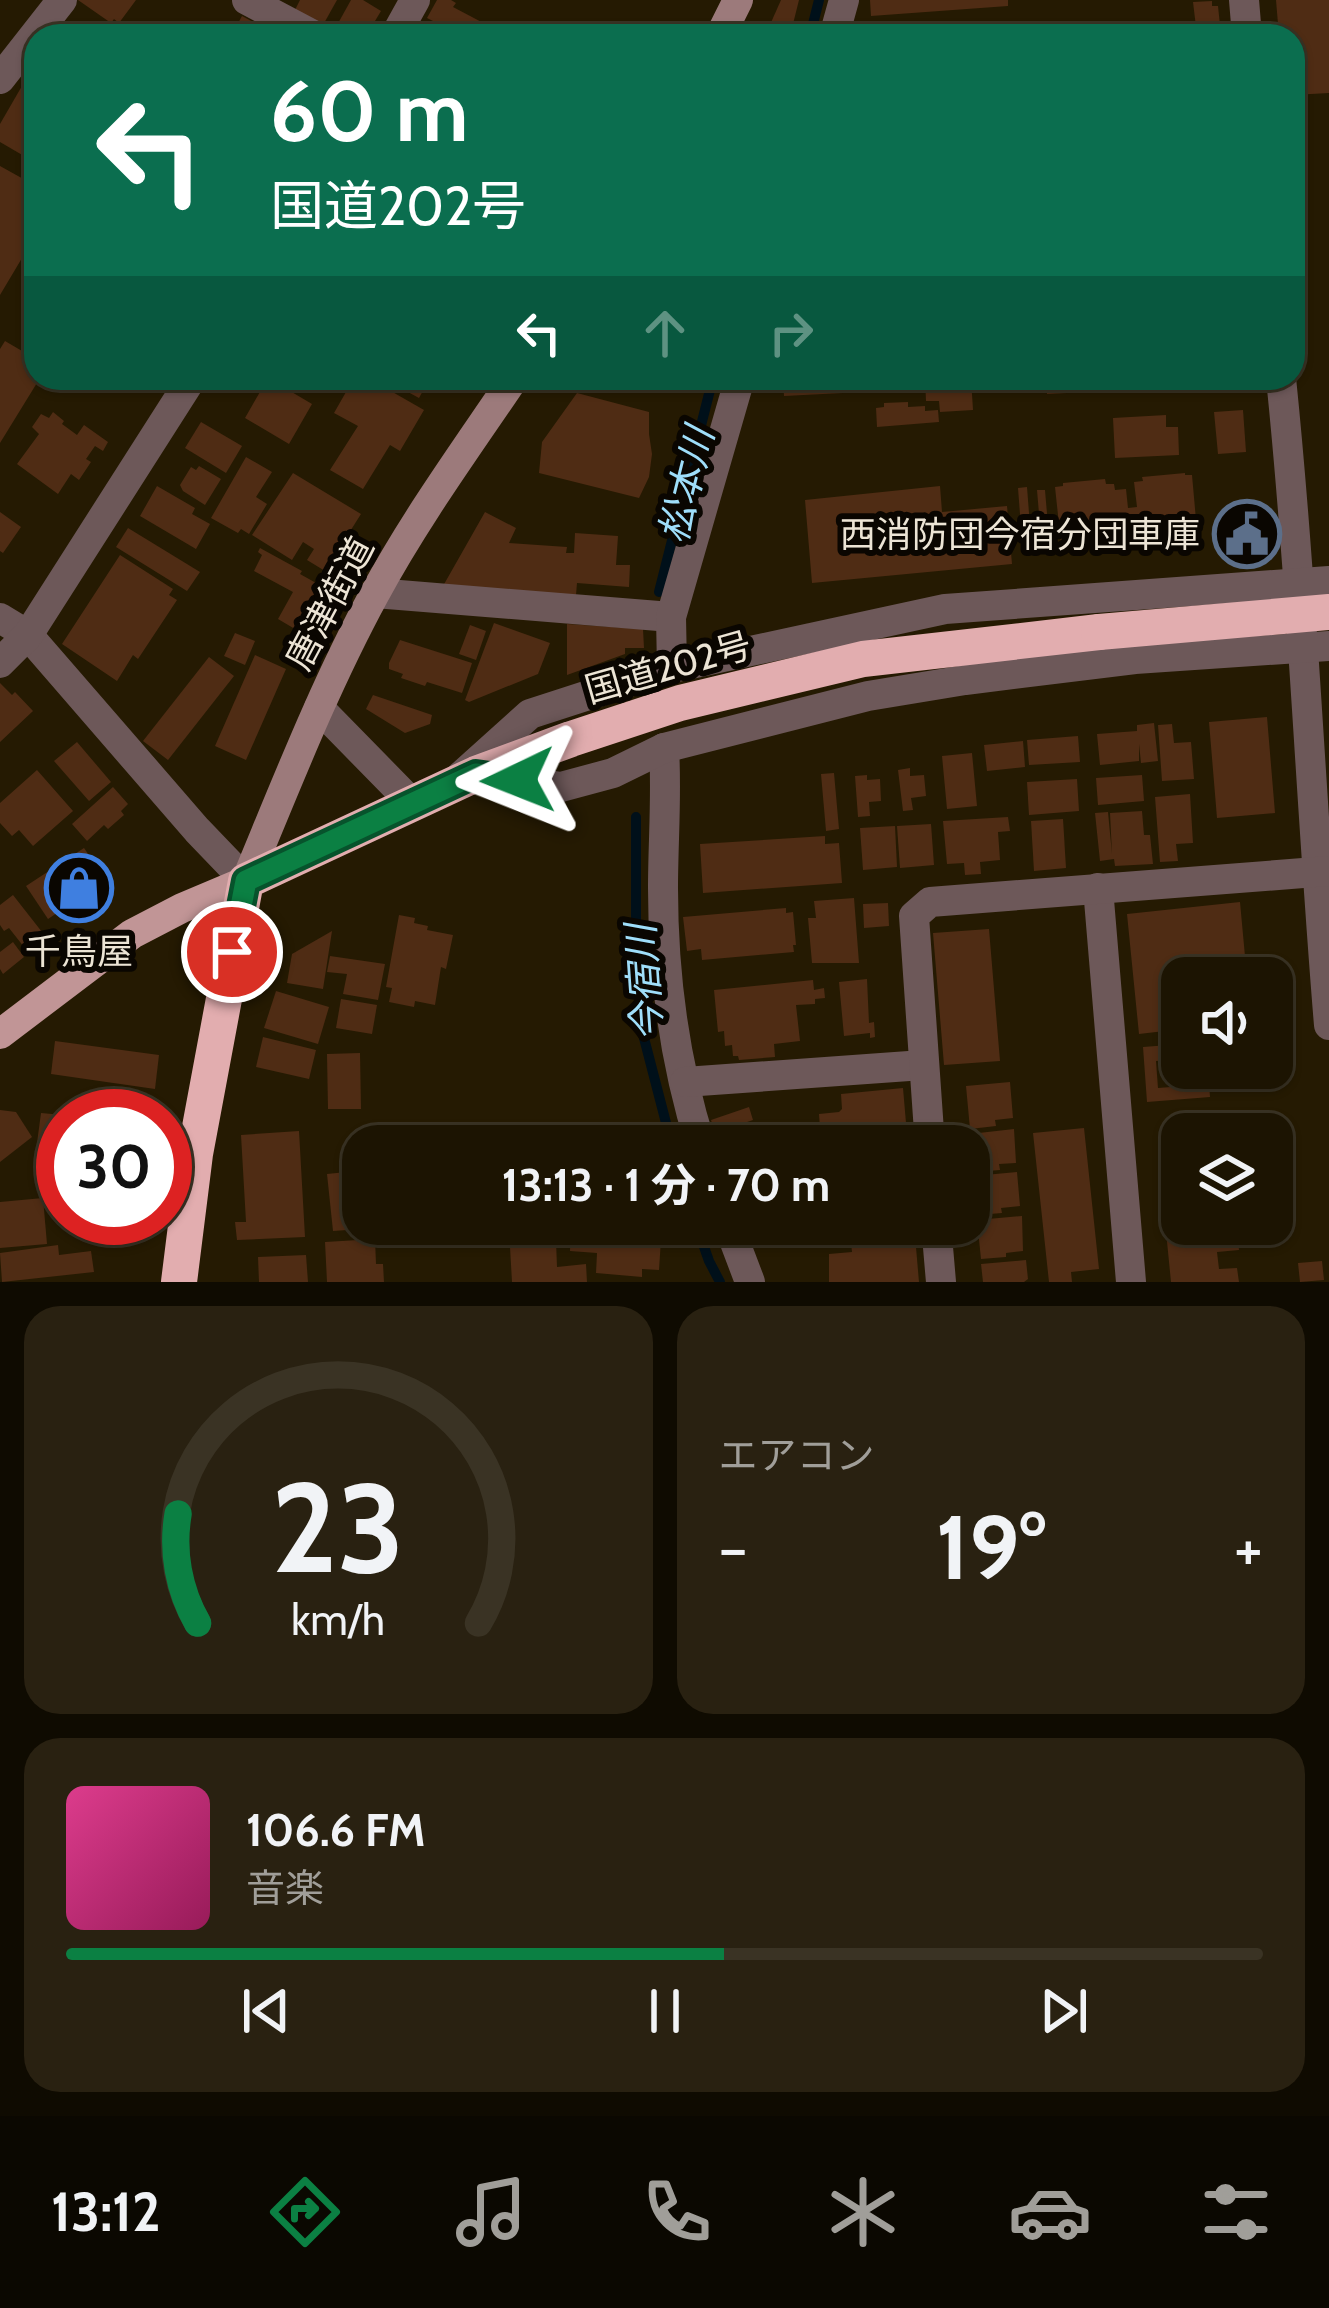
<!DOCTYPE html>
<html lang="ja">
<head>
<meta charset="utf-8">
<style>
	body { margin:0; font-family:Cabin,"Noto Sans JP",sans-serif; background:#292111; color:#f1f3f6; height:100vh; display:flex; flex-direction:column; font-size:45px; white-space:nowrap }
	* { box-sizing:border-box; margin:0 }
	p { font-size:39px; color:#a09e99 }
	.icon { flex:none; width:66px; height:66px; fill:none; stroke:currentColor; stroke-width:2; stroke-linecap:round; stroke-linejoin:round }
	.map { position:relative; height:1282px; overflow:hidden }
	.sheet { display:flex; flex-direction:column; gap:24px; padding:24px; background:#0f0b01; flex:1 }
	.sheet>* { flex:none }
	.guide { position:absolute; left:24px; top:24px; width:1281px; height:366px; border-radius:36px; box-shadow:0 3px 9px #0004,0 0 0 3px #3a3324; background:#0b6e4f; color:#fff; overflow:hidden }
	.fabs { position:absolute; left:1161px; top:957px; display:grid; gap:24px }
	.fabs a { display:grid; place-items:center; width:132px; height:132px; border-radius:24px; background:#1c1402; box-shadow:0 3px 9px #0004,0 0 0 3px #3a3324; font-size:60px }
	.speed { position:absolute; left:36px; top:1089px; display:flex; gap:24px; font-size:60px; font-weight:700; text-align:center }
	.speed>* { display:grid; place-content:center; width:156px; height:156px; border-radius:50%; background:#1c1402; box-shadow:0 3px 9px #0004,0 0 0 3px #3a3324; line-height:1 }
	.speed .limit { border:18px solid #d22; background:#fff; color:#111 }
	.pin { position:absolute; display:grid; place-items:center; width:102px; height:102px; color:#fff; margin:-51px; border:6px solid #fff; border-radius:50%; box-shadow:0 3px 12px #0007 }
	.me { position:absolute; width:132px; margin:-66px; rotate:268deg; stroke-linejoin:round; filter:drop-shadow(0 0 9px #0008) }
	.turn { display:flex; align-items:center; gap:42px; height:252px; padding:0 48px; font-size:54px }
	.turn .icon { width:156px; height:156px; stroke-width:2.5 }
	.turn b { display:block; font-size:84px; line-height:102px }
	.lanes { display:flex; align-items:center; height:114px; padding:0 48px; background:#0003; justify-content:center; gap:60px; direction:ltr }
	.lanes .off { opacity:.35 }
	.big { font-size:90px; font-weight:700; line-height:1.1 }
	.sheet .tile { flex:1; display:flex; flex-direction:column; justify-content:center; gap:18px; min-width:0; padding:0 42px; border-radius:36px; background:#292111 }
	.sheet .dial { align-items:center; gap:0 }
	.dial svg { height:312px; overflow:visible; fill:none; stroke:#3a3324; stroke-width:7; stroke-linecap:round; text-anchor:middle }
	.dial text { fill:#f1f3f6; stroke:none }
	.song { display:flex; align-items:center; gap:36px }
	.cover { width:144px; height:144px; border-radius:18px; background:linear-gradient(135deg,hsl(330 70% 55%),hsl(330 70% 35%)) }
	.played { height:12px; border-radius:6px; background:linear-gradient(90deg,#0b8043 55%,#3a3324 55%) }
	.keys { display:flex; justify-content:space-around; direction:ltr }
	.heat { display:flex; justify-content:space-between; align-items:center; font-size:66px; direction:ltr }
	.sheet .tiles { flex:1; display:grid; gap:24px; grid-template-columns:1fr 1fr }
	.tile:last-child { grid-column:span 2 }
	.trip { position:absolute; left:342px; top:1125px; width:648px; height:120px; border-radius:36px; background:#1c1402; box-shadow:0 3px 9px #0004,0 0 0 3px #3a3324; font-weight:700; line-height:120px; text-align:center }
	.dock { display:flex; height:192px; justify-content:space-around; align-items:center; background:#0b0801; color:#a09e99 }
	.dock .icon { width:84px; height:84px }
	.dock .on { color:#0b8043 }
	.dock b { font-size:54px; color:#f1f3f6 }
	.map>svg:first-child { display:block }
</style>
</head>
<body>
<div class="map">
<svg width="1329" height="1282" viewBox="0 0 1329 1282">
	<rect width="100%" height="100%" fill="#251a02"/>
	<g fill="none" stroke-linecap="round" stroke-linejoin="round">
		<g stroke="#00101a" stroke-width="10">
			<polyline points="810,36 819,0"/>
			<polyline points="659,592 713,378"/>
			<polyline points="636,817 636,936 644,1038 672,1146"/>
			<polyline points="696,1224 709,1261 720,1282"/>
		</g>
	</g>
	<g fill="#4f2c14">
		<polygon points="78,0 136,0 119,23 114,19 111,23"/>
		<polygon points="300,0 337,0 323,25 295,10"/>
		<polygon points="351,0 363,0 381,11 366,36 331,36"/>
		<polygon points="437,0 451,0 456,3 453,7 508,36 450,36 442,32 445,27 427,18"/>
		<polygon points="781,0 799,0 790,36 765,36"/>
		<polygon points="870,0 1008,0 1008,6 871,16"/>
		<polygon points="1276,0 1329,0 1329,93 1293,95 1293,36 1279,36"/>
		<polygon points="1212,1 1212,6 1218,6 1220,25 1196,27 1193,2"/>
		<polygon points="242,16 279,36 231,36"/>
		<polygon points="26,79 36,85 36,163 0,142 0,124"/>
		<polygon points="0,166 36,186 36,252 28,248 0,295"/>
		<polygon points="5,341 34,358 28,368 36,372 36,378 40,378 0,443 0,349"/>
		<polygon points="268,378 312,404 289,444 245,418"/>
		<polygon points="354,378 368,378 424,410 400,451 390,445 363,489 330,470 358,426 334,413"/>
		<polygon points="382,378 430,378 419,398"/>
		<polygon points="783,378 902,378 902,390 784,396"/>
		<polygon points="925,378 971,378 973,410 940,412 939,401 926,401"/>
		<polygon points="1017,378 1081,378 1081,382 1066,382 1067,393 1047,394 1047,384 1017,386"/>
		<polygon points="577,393 649,412 649,434 652,454 649,477 639,498 539,473 542,442"/>
		<polygon points="908,402 908,407 925,406 925,411 938,410 939,422 877,427 876,408 884,407 884,403"/>
		<polygon points="1243,410 1246,452 1218,454 1214,412"/>
		<polygon points="53,412 64,421 62,424 77,435 84,425 108,442 103,451 95,446 86,459 91,462 79,480 71,474 58,494 17,464 39,434 32,427 41,414 49,418"/>
		<polygon points="1166,415 1166,427 1178,427 1179,455 1115,458 1113,418"/>
		<polygon points="201,422 242,446 226,473 185,448"/>
		<polygon points="246,457 272,472 256,497 267,504 249,534 241,529 238,533 211,518"/>
		<polygon points="199,466 221,479 205,505 183,491 180,485 191,467 196,470"/>
		<polygon points="293,473 361,514 325,571 307,560 314,549 303,542 292,560 252,535"/>
		<polygon points="1185,473 1185,475 1192,475 1197,531 1140,537 1139,526 1117,527 1118,536 1111,536 1111,541 1069,545 1068,543 1061,543 1055,487 1063,486 1063,483 1105,479 1106,484 1114,484 1115,490 1126,489 1128,508 1137,507 1134,482 1143,481 1142,477"/>
		<polygon points="157,486 195,508 192,514 210,524 196,549 140,516"/>
		<polygon points="940,486 942,512 1007,506 1012,564 812,583 805,500"/>
		<polygon points="1027,487 1031,539 1022,540 1018,488"/>
		<polygon points="1037,490 1045,490 1049,537 1041,537"/>
		<polygon points="0,512 21,527 3,553 0,551"/>
		<polygon points="485,512 516,528 509,543 567,547 566,553 574,553 575,533 618,536 616,565 630,565 629,587 577,583 576,595 443,586"/>
		<polygon points="1270,522 1271,539 1224,540 1224,529 1239,523"/>
		<polygon points="128,528 200,572 187,591 116,547"/>
		<polygon points="260,548 302,571 300,574 325,588 300,632 278,619 293,592 254,571 262,555 258,552"/>
		<polygon points="120,555 173,589 169,595 177,600 138,659 133,655 117,681 62,644"/>
		<polygon points="494,623 550,643 538,674 469,702 465,700"/>
		<polygon points="567,624 643,629 644,648 625,648 625,654 567,675"/>
		<polygon points="470,625 486,631 476,660 459,654"/>
		<polygon points="235,633 255,641 245,665 224,656"/>
		<polygon points="400,640 472,663 462,693 427,682 425,686 401,678 403,674 389,669 389,663"/>
		<polygon points="255,655 286,669 246,760 215,746"/>
		<polygon points="209,657 234,676 168,760 143,741"/>
		<polygon points="0,683 12,695 15,692 33,711 0,742"/>
		<polygon points="373,695 432,715 430,724 405,733 366,709"/>
		<polygon points="1267,717 1275,813 1217,818 1209,722"/>
		<polygon points="1154,723 1158,761 1141,763 1139,744 1139,761 1100,765 1097,734 1137,731 1137,725"/>
		<polygon points="1172,724 1174,743 1191,742 1194,779 1162,781 1158,725"/>
		<polygon points="1078,736 1080,762 1029,765 1027,740"/>
		<polygon points="1023,741 1025,767 987,771 984,745"/>
		<polygon points="77,742 111,782 89,801 54,761"/>
		<polygon points="972,753 977,806 947,809 942,756"/>
		<polygon points="910,768 910,776 924,775 926,796 911,798 913,810 903,811 898,770"/>
		<polygon points="37,770 73,811 33,846 19,830 12,836 0,823 0,803"/>
		<polygon points="834,773 839,829 826,831 821,774"/>
		<polygon points="867,775 867,780 880,779 881,801 869,802 870,816 858,817 855,776"/>
		<polygon points="1142,775 1144,801 1098,805 1096,778"/>
		<polygon points="1077,779 1079,811 1029,815 1027,782"/>
		<polygon points="113,787 128,804 121,811 124,815 108,829 104,825 87,841 72,824"/>
		<polygon points="1190,794 1193,843 1176,844 1178,861 1160,862 1155,797"/>
		<polygon points="1142,811 1144,835 1150,835 1153,864 1115,866 1114,859 1100,861 1095,813 1108,812 1112,854 1110,813"/>
		<polygon points="1008,817 1010,831 998,832 1000,860 980,862 981,874 965,875 964,863 947,864 943,821"/>
		<polygon points="1063,819 1066,868 1034,871 1031,821"/>
		<polygon points="931,824 934,865 900,868 897,826"/>
		<polygon points="895,826 897,867 863,870 860,828"/>
		<polygon points="825,836 825,844 839,843 842,883 703,893 700,844"/>
		<polygon points="84,848 106,880 48,919 26,886"/>
		<polygon points="13,895 42,932 24,947 9,928 4,931 0,925 0,905"/>
		<polygon points="854,898 859,963 812,963 808,918 816,918 814,901"/>
		<polygon points="1240,902 1247,978 1182,978 1182,1029 1139,1034 1127,914"/>
		<polygon points="888,903 889,926 864,928 863,904"/>
		<polygon points="786,908 786,913 793,912 796,945 793,945 794,952 702,960 701,949 687,951 683,917"/>
		<polygon points="399,915 415,918 414,923 428,926 427,930 453,935 446,969 441,967 435,1005 415,1001 414,1007 389,1002 392,988 386,987"/>
		<polygon points="989,929 1000,1061 944,1065 933,933"/>
		<polygon points="332,931 323,989 287,983 292,954"/>
		<polygon points="13,942 24,957 3,974 0,969 0,952"/>
		<polygon points="330,956 385,964 378,1000 343,994 347,974 327,972"/>
		<polygon points="867,979 869,1023 874,1022 875,1037 870,1038 870,1033 844,1036 839,982"/>
		<polygon points="813,980 814,990 824,988 825,998 815,999 815,1004 796,1005 800,1041 774,1044 775,1057 739,1060 738,1056 733,1056 732,1045 725,1046 724,1031 718,1032 714,990"/>
		<polygon points="276,991 329,1007 318,1044 264,1028"/>
		<polygon points="341,999 377,1005 372,1034 336,1028"/>
		<polygon points="263,1037 316,1050 309,1079 256,1067"/>
		<polygon points="55,1041 159,1055 155,1089 51,1074"/>
		<polygon points="1182,1044 1182,1059 1156,1061 1158,1088 1209,1084 1210,1097 1147,1102 1143,1047"/>
		<polygon points="360,1053 361,1109 328,1109 327,1054"/>
		<polygon points="1010,1082 1013,1118 995,1120 996,1126 970,1129 966,1086"/>
		<polygon points="903,1088 908,1146 843,1146 841,1126 820,1128 819,1114 839,1112 842,1109 841,1094"/>
		<polygon points="66,1105 127,1113 127,1116 64,1116"/>
		<polygon points="749,1107 753,1120 715,1133 711,1120"/>
		<polygon points="0,1110 16,1112 32,1137 0,1162"/>
		<polygon points="41,1113 63,1115 63,1157 55,1158 57,1146 37,1143"/>
		<polygon points="742,1125 745,1136 763,1130 769,1146 720,1146 716,1135"/>
		<polygon points="1084,1128 1099,1269 1071,1272 1072,1282 1049,1282 1033,1133"/>
		<polygon points="1014,1129 1016,1163 999,1164 1000,1170 974,1172 970,1134"/>
		<polygon points="299,1131 305,1237 237,1240 235,1222 246,1222 241,1135"/>
		<polygon points="356,1171 362,1229 333,1231 327,1174"/>
		<polygon points="1017,1172 1020,1206 1001,1208 1002,1213 978,1215 974,1176"/>
		<polygon points="43,1198 47,1244 0,1248 0,1202"/>
		<polygon points="1182,1200 1182,1224 1236,1224 1239,1250 1217,1252 1219,1269 1237,1268 1239,1282 1171,1282 1164,1211 1167,1211 1166,1202"/>
		<polygon points="1022,1216 1023,1251 1006,1253 1006,1257 981,1259 977,1220"/>
		<polygon points="75,1218 119,1218 121,1229 78,1235"/>
		<polygon points="615,1224 662,1224 659,1270 642,1269 642,1277 596,1273 597,1253 570,1251 571,1225 615,1227"/>
		<polygon points="849,1224 914,1224 919,1282 829,1282 829,1254 852,1252"/>
		<polygon points="537,1237 537,1243 556,1241 557,1267 586,1264 587,1282 512,1282 510,1247 521,1246 521,1238"/>
		<polygon points="375,1239 376,1264 383,1264 384,1282 327,1282 325,1242"/>
		<polygon points="58,1245 59,1255 91,1251 94,1272 2,1282 0,1253"/>
		<polygon points="306,1255 308,1282 259,1282 258,1257"/>
		<polygon points="1026,1260 1028,1279 1024,1282 983,1282 981,1264"/>
		<polygon points="1322,1261 1324,1280 1300,1282 1298,1263"/>
	</g>
	<g fill="none" stroke-linecap="round" stroke-linejoin="round">
		<g stroke="#6d5859" stroke-width="30">
			<polyline points="247,0 315,36"/>
			<polyline points="1244,0 1247,36"/>
			<polyline points="395,36 415,0"/>
			<polyline points="834,36 844,0"/>
			<polyline points="0,79 62,0"/>
			<path d="M1281,378c22,215 30,432 48,647"/>
			<polyline points="375,593 671,617"/>
			<polyline points="0,618 28,635 197,830 246,881"/>
			<polyline points="0,663 28,635 192,378"/>
			<polyline points="672,668 671,617 740,378"/>
			<polyline points="319,708 414,805"/>
			<path d="M664,748c3,47 -1,93 -1,140 0,86 12,176 38,258"/>
			<polyline points="477,774 561,787 613,773 664,748 868,696 965,680 1135,659 1329,646"/>
			<polyline points="461,776 530,714 672,668 945,609 1329,581"/>
			<polyline points="1098,888 1131,1282"/>
			<polyline points="685,1082 923,1065"/>
			<polyline points="930,1146 914,916 930,902 1329,871"/>
			<polyline points="728,1224 750,1282"/>
			<polyline points="936,1224 941,1282"/>
		</g>
		<g stroke="#9c7a7b" stroke-width="30">
			<polyline points="720,36 738,0"/>
			<path d="M246,881c40,-96 78,-194 128,-286 41,-76 92,-146 140,-217"/>
		</g>
		<polyline stroke="#c19596" stroke-width="30" points="0,1034 132,934 182,908 246,881"/>
		<polyline stroke="#e2adaf" stroke-width="36" points="179,1282 195,1154 246,881 476,774 571,739 680,703 863,659 1099,632"/>
		<polyline stroke="#e2adaf" stroke-width="36" points="1099,632 1329,612"/>
	</g>
	<g fill="none" stroke-linecap="round" stroke-linejoin="round">
		<g stroke="#07532c" stroke-width="30">
			<polyline id="route" points="232,952 246,881 476,774 518,780"/>
		</g>
		<use href="#route" stroke="#0b8043" stroke-width="21"/>
	</g>
	<defs>
		<g id="civic-ring" transform="scale(3.45)"><circle r="9.5" fill="#0a0601" stroke="#5c6f8a" stroke-width="1.5"/><path d="M-.6-6.5H3V-4.5H.6V-3L4-1V1h2V6H-6V1h2V-1L-.6-3ZM-1.2 2.5V6h2.4V2.5Z" fill="#5c6f8a"/></g>
		<g id="shop-ring" transform="scale(3.45)"><circle r="9.5" fill="#0a0601" stroke="#3f7fe0" stroke-width="1.5"/><path d="M-5-2.5h2.3a2.7 3.5 0 0 1 5.4 0H5L5.5 6h-11ZM-1.5-2.5h3a1.5 2.3 0 0 0-3 0Z" fill="#3f7fe0"/></g>
	</defs>
	<g fill-rule="evenodd">
		<use href="#civic-ring" x="1247" y="534"/>
		<use href="#shop-ring" x="79" y="888"/>
	</g>
	<g text-anchor="middle" stroke-width="12" stroke-linejoin="round" paint-order="stroke">
		<g font-size="36" fill="#ece4d5" stroke="#0a0601" text-anchor="end">
			<text x="1200" y="547">西消防団今宿分団車庫</text>
			<text x="79" y="964" text-anchor="middle">千鳥屋</text>
		</g>
		<g font-size="36" fill="#ece4d5" stroke="#0a0601">
			<text transform="translate(329 603) rotate(-62)" y="13">唐津街道</text>
			<text transform="translate(668 667) rotate(-16)" y="13">国道202号</text>
		</g>
		<g font-size="39" font-style="italic" fill="#9fdefa" stroke="#0a0601">
			<text transform="translate(686 485) rotate(-76)" y="14">松本川</text>
			<text transform="translate(644 983) rotate(-94)" y="14">今宿川</text>
		</g>
	</g>
</svg>
<div class="fabs">
<a><svg class="icon" aria-label="sound" viewBox="0 0 24 24"><path d="M4 9h4l5-4v14l-5-4H4zM17 9q2 3 0 6"/></svg></a>
<a><svg class="icon" aria-label="layers" viewBox="0 0 24 24"><path d="M12 4l9 5-9 5-9-5zM3 14l9 5 9-5"/></svg></a>
</div>
<div class="speed"><div class="limit">30</div></div>
<div class="pin" style="left:232px;top:952px;background:#d93025"><svg class="icon" aria-label="arrive" viewBox="0 0 24 24"><path d="M6 21V4h12l-3 4 3 4H6"/></svg></div>
<svg class="me" style="left:518px;top:780px" viewBox="-20 -20 40 40"><path d="M0-17L14 15 0 8-14 15z" fill="#0b8043" stroke="#fff" stroke-width="4"/></svg>
<div class="trip">13:13 · 1 分 · 70 m</div>
<div class="guide">
<div class="turn"><svg class="icon" aria-label="left" viewBox="0 0 24 24"><path d="M17 20v-9H6M10 6l-5 5 5 5"/></svg><div><b>60 m</b>国道202号</div></div>
<div class="lanes"><svg class="icon" aria-label="left" viewBox="0 0 24 24"><path d="M17 20v-9H6M10 6l-5 5 5 5"/></svg><svg class="icon off" aria-label="ahead" viewBox="0 0 24 24"><path d="M12 20V5M6 11l6-6 6 6"/></svg><svg class="icon off" aria-label="right" viewBox="0 0 24 24"><path d="M7 20v-9h11M14 6l5 5-5 5"/></svg></div>
</div>
</div>
<section class="sheet">
<div class="tiles">
<div class="tile dial"><svg viewBox="0 0 100 80">
<path d="M14 69A42 42 0 1 1 86 69"/>
<path d="M14 69A42 42 0 0 1 9 41" stroke="#0b8043"/>
<text x="50" y="56" font-size="32" font-weight="700">23</text>
<text x="50" y="72" font-size="11">km/h</text>
</svg></div>
<div class="tile"><p>エアコン</p>
<div class="heat"><a>−</a><b class="big">19°</b><a>+</a></div>
</div>
<div class="tile">
<div class="song"><i class="cover"></i><div><b>106.6 FM</b><p>音楽</p></div></div>
<div class="played"></div>
<div class="keys"><svg class="icon" aria-label="previous" viewBox="0 0 24 24"><path d="M18 5L8 12l10 7zM5 5v14"/></svg><svg class="icon" aria-label="pause" viewBox="0 0 24 24"><path d="M8 5v14M16 5v14"/></svg><svg class="icon" aria-label="next" viewBox="0 0 24 24"><path d="M6 5l10 7-10 7zM19 5v14"/></svg></div>
</div>
</div>
</section>
<nav class="dock">
<b>13:12</b>
<svg class="icon on" aria-label="directions" viewBox="0 0 24 24"><path d="M12 3l9 9-9 9-9-9zM9 14v-3h6M13 9l2 2-2 2"/></svg>
<svg class="icon" aria-label="music" viewBox="0 0 24 24"><path d="M9 18V5l10-2v13"/><circle cx="6" cy="18" r="3"/><circle cx="16" cy="16" r="3"/></svg>
<svg class="icon" aria-label="phone" viewBox="0 0 24 24"><path d="M5 4h4l2 5-3 2q2 4 5 5l2-3 5 2v4C11 20 4 13 5 4z"/></svg>
<svg class="icon" aria-label="climate" viewBox="0 0 24 24"><path d="M12 3v18M4 7l16 10M4 17L20 7"/></svg>
<svg class="icon" aria-label="car" viewBox="0 0 24 24"><path d="M5 17H2v-5l4-1 3-4h7l3 4 3 1v5h-3M9 17h6M6 11h13"/><circle cx="7" cy="17" r="2"/><circle cx="17" cy="17" r="2"/></svg>
<svg class="icon" aria-label="filters" viewBox="0 0 24 24"><path d="M4 7h16M4 17h16"/><circle cx="9" cy="7" r="2"/><circle cx="15" cy="17" r="2"/></svg>
</nav>
</body>
</html>
